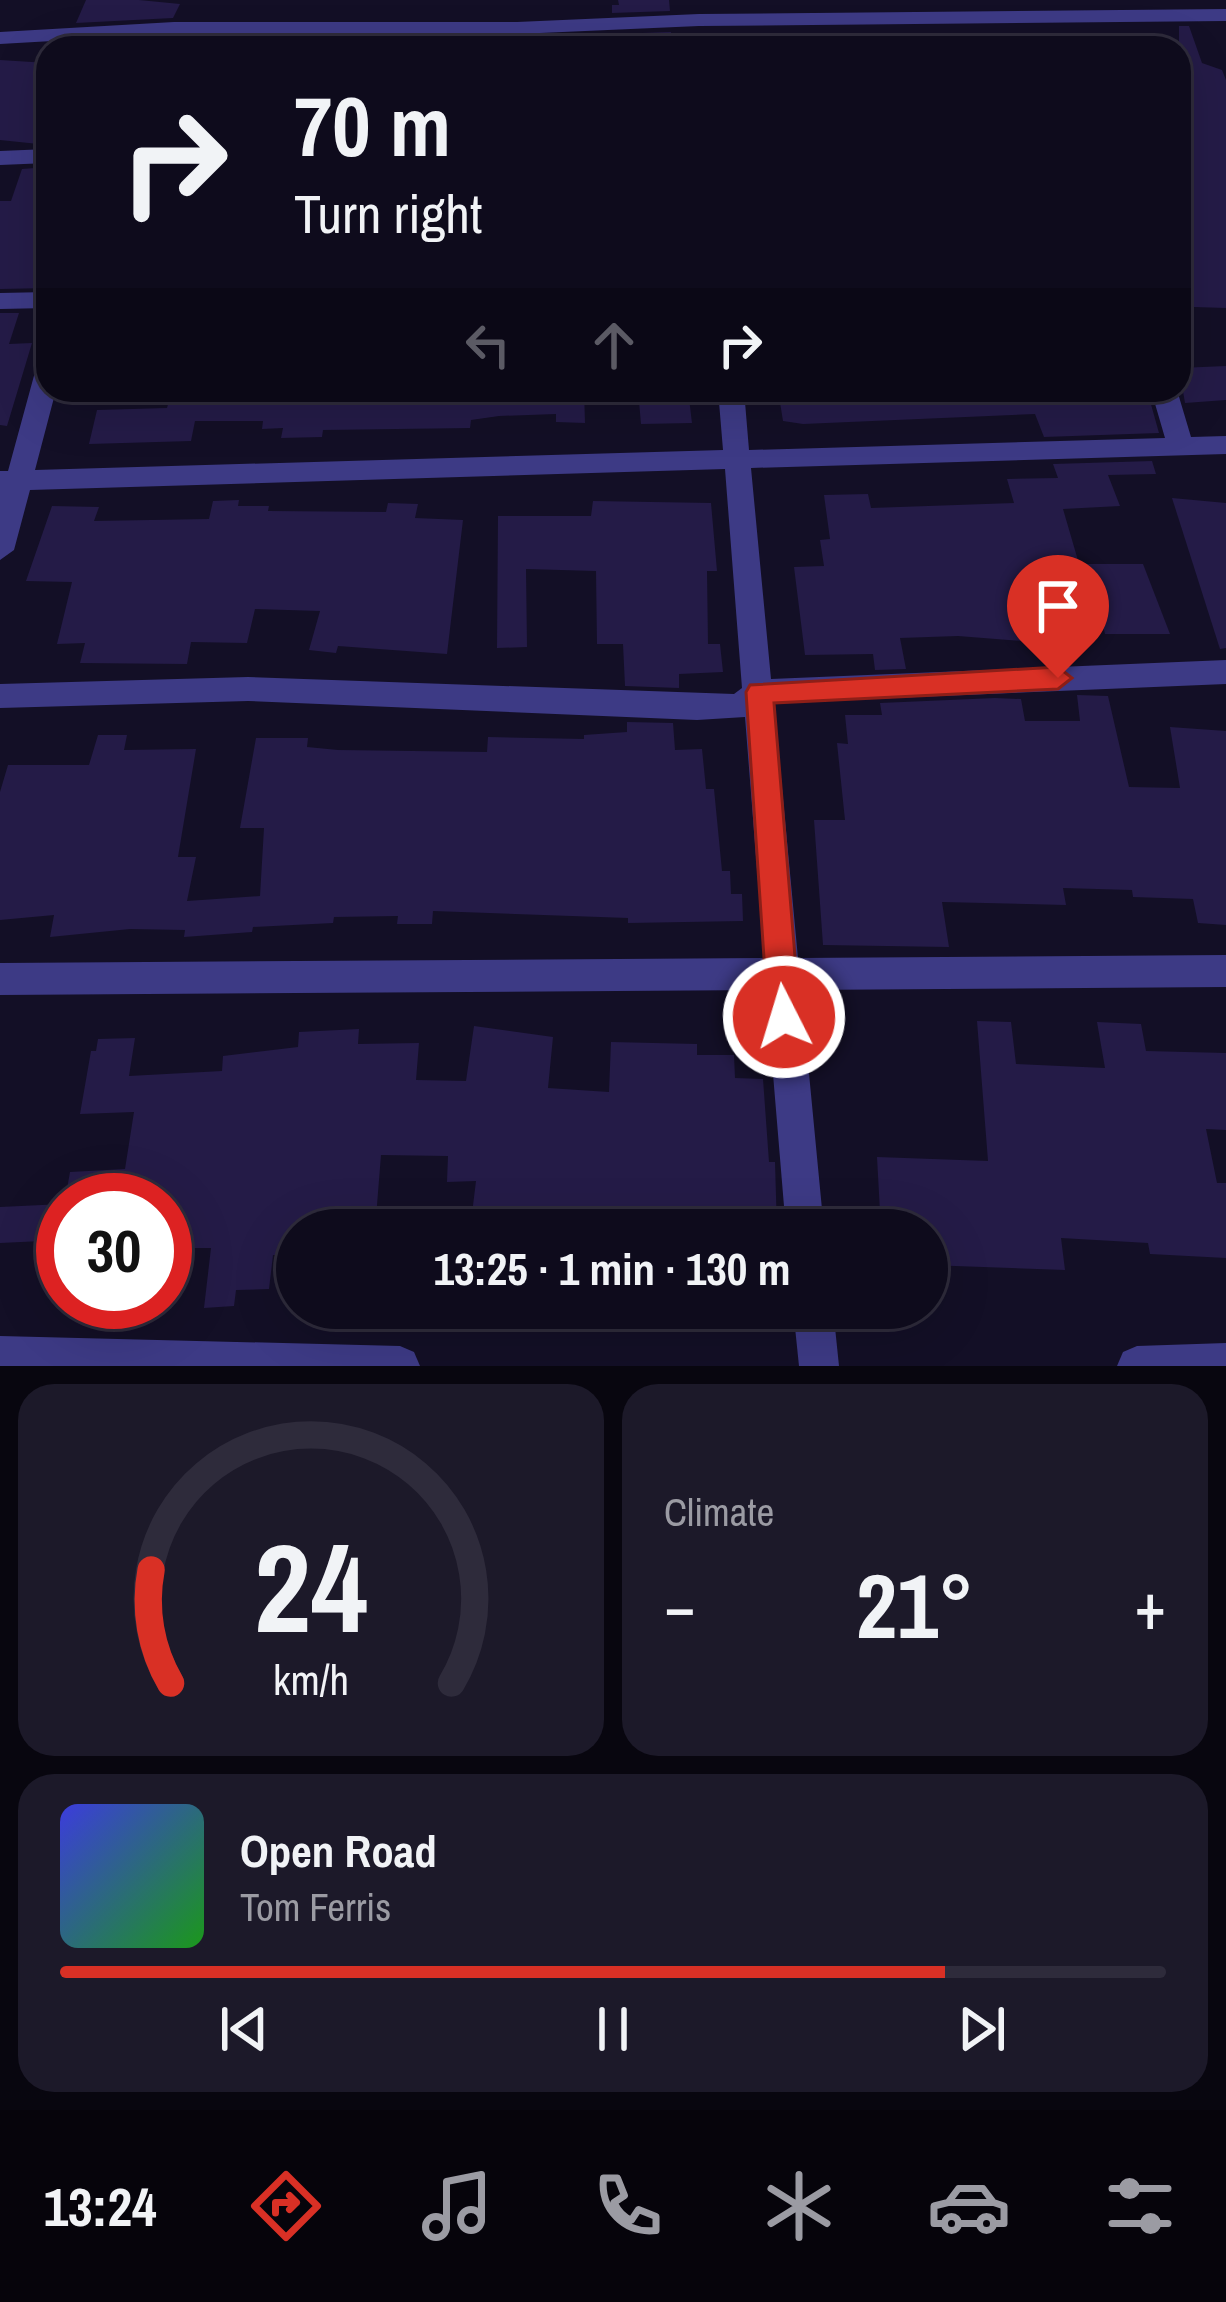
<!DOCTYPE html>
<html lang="en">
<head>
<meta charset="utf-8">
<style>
	body { margin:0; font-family:"Archivo Narrow",sans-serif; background:#1c1929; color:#f1f3f6; height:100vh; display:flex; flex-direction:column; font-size:45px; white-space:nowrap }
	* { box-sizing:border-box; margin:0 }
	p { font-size:39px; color:#9b9ba3 }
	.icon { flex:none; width:66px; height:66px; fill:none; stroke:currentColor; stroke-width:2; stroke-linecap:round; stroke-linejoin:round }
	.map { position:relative; height:1366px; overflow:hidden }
	.details { display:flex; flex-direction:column; gap:18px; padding:18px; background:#08060f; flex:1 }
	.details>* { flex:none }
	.guide { position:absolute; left:36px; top:36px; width:1155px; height:366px; border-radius:36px; box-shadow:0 12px 48px #0002,0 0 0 3px #2e2b3b; background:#0e0b1c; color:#f1f3f6; overflow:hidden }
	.speed { position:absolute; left:36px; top:1173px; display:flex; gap:24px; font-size:60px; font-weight:700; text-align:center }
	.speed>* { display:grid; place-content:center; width:156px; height:156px; border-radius:50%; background:#0e0b1c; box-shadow:0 12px 48px #0002,0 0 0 3px #2e2b3b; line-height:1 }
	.speed .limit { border:18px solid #d22; background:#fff; color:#111 }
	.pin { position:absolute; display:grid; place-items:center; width:102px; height:102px; color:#fff; margin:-123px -51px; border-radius:50% 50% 50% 0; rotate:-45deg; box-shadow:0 0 12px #0007 }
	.pin .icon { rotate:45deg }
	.me { position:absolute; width:132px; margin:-66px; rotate:355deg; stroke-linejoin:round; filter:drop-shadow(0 0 9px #0008) }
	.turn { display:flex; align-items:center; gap:42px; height:252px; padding:0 60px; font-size:54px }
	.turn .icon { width:156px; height:156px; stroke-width:2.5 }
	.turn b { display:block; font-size:84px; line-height:102px }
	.lanes { display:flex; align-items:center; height:114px; padding:0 60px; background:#0003; justify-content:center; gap:60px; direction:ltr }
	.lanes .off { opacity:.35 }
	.big { font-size:90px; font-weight:700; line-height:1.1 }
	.details .card { flex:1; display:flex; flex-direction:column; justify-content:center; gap:18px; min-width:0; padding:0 42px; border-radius:36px; background:#1c1929 }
	.details .dial { align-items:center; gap:0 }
	.dial svg { height:312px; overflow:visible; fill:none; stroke:#2e2b3b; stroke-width:7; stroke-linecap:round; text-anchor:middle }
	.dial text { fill:#f1f3f6; stroke:none }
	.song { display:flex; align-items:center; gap:36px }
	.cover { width:144px; height:144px; border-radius:18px; background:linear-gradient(135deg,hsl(240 70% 55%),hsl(120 70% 35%)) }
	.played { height:12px; border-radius:6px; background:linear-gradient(90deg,#d93025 80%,#2e2b3b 80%) }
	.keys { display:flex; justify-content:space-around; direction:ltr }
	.heat { display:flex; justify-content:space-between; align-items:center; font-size:66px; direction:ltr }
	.details .tiles { flex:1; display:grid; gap:18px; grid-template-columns:1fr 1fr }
	.card:last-child { grid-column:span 2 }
	.trip { position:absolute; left:276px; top:1209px; width:672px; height:120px; border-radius:60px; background:#0e0b1c; box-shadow:0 12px 48px #0002,0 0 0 3px #2e2b3b; font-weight:700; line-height:120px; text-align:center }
	.tabs { display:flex; height:192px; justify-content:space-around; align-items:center; background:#06040b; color:#9b9ba3 }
	.tabs .icon { width:84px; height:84px }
	.tabs .active { color:#d93025 }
	.tabs b { font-size:54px; color:#f1f3f6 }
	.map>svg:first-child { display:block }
</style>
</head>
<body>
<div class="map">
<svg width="1226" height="1366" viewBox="0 0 1226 1366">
	<rect width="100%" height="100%" fill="#130f26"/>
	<g fill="#241b47">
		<polygon points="86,0 139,0 180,4 173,18 76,23"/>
		<polygon points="618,0 669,0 670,11 612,13 612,5 619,5"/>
		<polygon points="1179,26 1189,26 1202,63 1222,70 1226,80 1226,308 1194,307 1179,262"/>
		<polygon points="671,32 673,48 614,48 614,34"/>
		<polygon points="0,60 48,63 48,145 0,140"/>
		<polygon points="48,167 48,288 0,289 0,201 11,201 22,169"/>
		<polygon points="0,313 19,313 9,344 32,343 7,426 0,425"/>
		<polygon points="1226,366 1226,400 1185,403 1179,368"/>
		<polygon points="172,390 584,390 585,423 556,422 556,414 499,416 471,420 470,428 323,430 322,437 281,438 283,428 262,429 263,421 195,421 191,441 89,444 97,410 167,408"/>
		<polygon points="638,390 688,390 692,423 641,424"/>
		<polygon points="778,390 1147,390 1159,433 1044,437 1035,414 803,424 783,421"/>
		<polygon points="1152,461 1156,474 1108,475 1120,506 1063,509 1084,581 1022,582 1035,642 958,636 900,638 906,669 875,670 873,654 805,655 794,567 824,566 820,540 830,539 824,495 868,494 871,508 1014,503 1007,479 1058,478 1053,464"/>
		<polygon points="1172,498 1226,503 1226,648 1220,649"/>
		<polygon points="239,500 238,506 269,506 268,511 386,512 388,503 418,504 415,518 463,520 447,654 338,646 336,653 309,650 320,611 255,609 247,643 191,642 187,664 80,663 85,643 57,644 72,582 26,581 52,506 99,507 94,521 209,519 213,501"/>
		<polygon points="593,501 711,503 717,571 707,571 708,644 720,644 723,672 679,674 679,688 625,686 623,644 597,644 596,571 526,569 527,647 497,648 498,516 591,516"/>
		<polygon points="1087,564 1143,564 1170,634 1105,634"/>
		<polygon points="1077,695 1108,696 1129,787 1180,788 1170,727 1226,731 1226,925 1198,923 1193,899 1133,897 1132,890 1063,888 1066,905 942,902 949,947 823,945 814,820 845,820 837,743 848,744 845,715 882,715 880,703 995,698 1021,699 1025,721 1080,721"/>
		<polygon points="627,722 673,723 675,750 702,749 706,789 714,789 722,871 730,871 731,894 742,894 743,921 628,923 628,918 433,911 432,924 397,924 398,916 334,917 333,923 253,927 252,932 184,937 185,930 130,929 50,937 54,915 0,920 0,792 8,765 89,765 98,735 127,735 124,750 196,749 178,857 196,857 187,901 260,896 264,828 240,828 256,738 308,738 307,747 338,750 487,752 488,737 584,739 584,735 627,732"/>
		<polygon points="977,1021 1011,1022 1016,1064 1105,1068 1097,1022 1141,1024 1146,1051 1226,1053 1226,1130 1206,1129 1217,1183 1226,1183 1226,1258 1150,1254 1148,1243 1061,1238 1065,1270 927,1265 927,1230 881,1230 877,1157 988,1161"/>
		<polygon points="474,1026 553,1037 548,1088 609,1092 611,1042 697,1044 697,1055 734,1055 735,1078 763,1079 769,1162 775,1162 777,1230 470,1230 476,1181 447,1182 448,1156 381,1155 375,1230 297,1230 297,1255 273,1255 269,1289 236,1290 234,1306 204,1308 211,1248 165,1248 165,1200 65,1200 70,1172 125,1169 134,1112 80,1114 91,1051 96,1051 98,1039 135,1038 129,1076 222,1071 223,1056 298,1047 299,1032 359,1029 358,1044 419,1043 416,1080 466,1081"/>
		<polygon points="63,1204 63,1240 0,1243 0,1207"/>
	</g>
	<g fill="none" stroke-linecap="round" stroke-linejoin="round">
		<g fill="#3d3a85" fill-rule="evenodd">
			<polygon points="1226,9 1226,21 699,26 517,34 174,34 0,44 0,32 174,22 517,22 699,14"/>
			<polygon points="48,149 48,163 0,165 0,151"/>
			<polygon points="48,292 48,308 0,309 0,293"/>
			<polygon points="48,364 48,390 56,390 35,470 723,450 718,390 744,390 749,450 1165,438 1151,390 1177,390 1191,437 1226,436 1226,454 751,468 771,679 1226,660 1226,684 774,703 798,958 1226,955 1226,987 801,990 824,1230 786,1230 766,990 0,995 0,963 764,958 745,717 697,720 248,701 0,708 0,684 248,677 734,694 742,688 725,469 30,490 14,550 0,560 0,471 8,471 35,372"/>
			<polygon points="793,1308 833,1308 839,1366 799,1366"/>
			<polygon points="0,1336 400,1346 414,1352 420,1366 0,1366"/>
			<polygon points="1226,1343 1226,1366 1117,1366 1123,1352 1137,1346"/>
		</g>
	</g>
	<polygon fill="#d93025" stroke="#8d1f18" stroke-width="3" points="1058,667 1072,678 1058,689 774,703 800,1017 795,1028 784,1032 772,1028 768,1017 746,692 750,685"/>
</svg>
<div class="speed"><div class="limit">30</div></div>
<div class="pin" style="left:1058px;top:678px;background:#d93025"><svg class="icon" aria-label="arrive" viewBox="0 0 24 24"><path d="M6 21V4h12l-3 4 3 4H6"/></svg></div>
<svg class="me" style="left:784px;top:1017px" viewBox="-20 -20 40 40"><circle r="17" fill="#d93025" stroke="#fff" stroke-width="3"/><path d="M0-11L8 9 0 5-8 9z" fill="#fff"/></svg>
<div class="trip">13:25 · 1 min · 130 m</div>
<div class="guide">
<div class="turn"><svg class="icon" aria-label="right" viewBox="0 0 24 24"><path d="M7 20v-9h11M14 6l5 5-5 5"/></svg><div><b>70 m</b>Turn right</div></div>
<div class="lanes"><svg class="icon off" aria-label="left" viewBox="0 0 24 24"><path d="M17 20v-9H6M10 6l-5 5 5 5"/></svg><svg class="icon off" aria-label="ahead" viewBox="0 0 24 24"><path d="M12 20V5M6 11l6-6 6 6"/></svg><svg class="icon" aria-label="right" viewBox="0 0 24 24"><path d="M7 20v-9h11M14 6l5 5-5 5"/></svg></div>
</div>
</div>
<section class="details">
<div class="tiles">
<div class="card dial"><svg viewBox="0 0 100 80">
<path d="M14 69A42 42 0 1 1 86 69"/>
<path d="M14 69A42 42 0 0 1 9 40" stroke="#d93025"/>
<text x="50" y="56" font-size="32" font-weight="700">24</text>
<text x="50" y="72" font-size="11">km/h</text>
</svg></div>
<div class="card"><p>Climate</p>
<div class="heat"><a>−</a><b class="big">21°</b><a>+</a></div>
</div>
<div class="card">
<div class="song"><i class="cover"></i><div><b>Open Road</b><p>Tom Ferris</p></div></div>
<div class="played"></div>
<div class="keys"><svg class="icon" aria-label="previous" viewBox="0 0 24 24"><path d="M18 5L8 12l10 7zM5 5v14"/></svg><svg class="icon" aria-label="pause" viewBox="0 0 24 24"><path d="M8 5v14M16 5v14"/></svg><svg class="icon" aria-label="next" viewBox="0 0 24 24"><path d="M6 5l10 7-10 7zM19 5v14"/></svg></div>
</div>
</div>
</section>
<nav class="tabs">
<b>13:24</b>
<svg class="icon active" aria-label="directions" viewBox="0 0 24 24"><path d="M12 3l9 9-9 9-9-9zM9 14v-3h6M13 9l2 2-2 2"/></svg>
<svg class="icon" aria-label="music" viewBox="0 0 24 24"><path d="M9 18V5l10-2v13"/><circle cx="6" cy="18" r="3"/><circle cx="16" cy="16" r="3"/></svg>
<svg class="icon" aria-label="phone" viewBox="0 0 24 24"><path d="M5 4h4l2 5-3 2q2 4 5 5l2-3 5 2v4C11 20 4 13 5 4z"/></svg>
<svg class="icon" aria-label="climate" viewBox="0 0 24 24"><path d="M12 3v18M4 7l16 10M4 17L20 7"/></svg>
<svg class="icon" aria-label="car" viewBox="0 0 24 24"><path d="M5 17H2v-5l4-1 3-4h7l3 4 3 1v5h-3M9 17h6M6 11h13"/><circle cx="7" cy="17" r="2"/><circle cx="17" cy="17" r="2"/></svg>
<svg class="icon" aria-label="filters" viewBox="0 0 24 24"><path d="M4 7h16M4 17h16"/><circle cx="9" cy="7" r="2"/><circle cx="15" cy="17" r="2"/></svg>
</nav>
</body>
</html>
